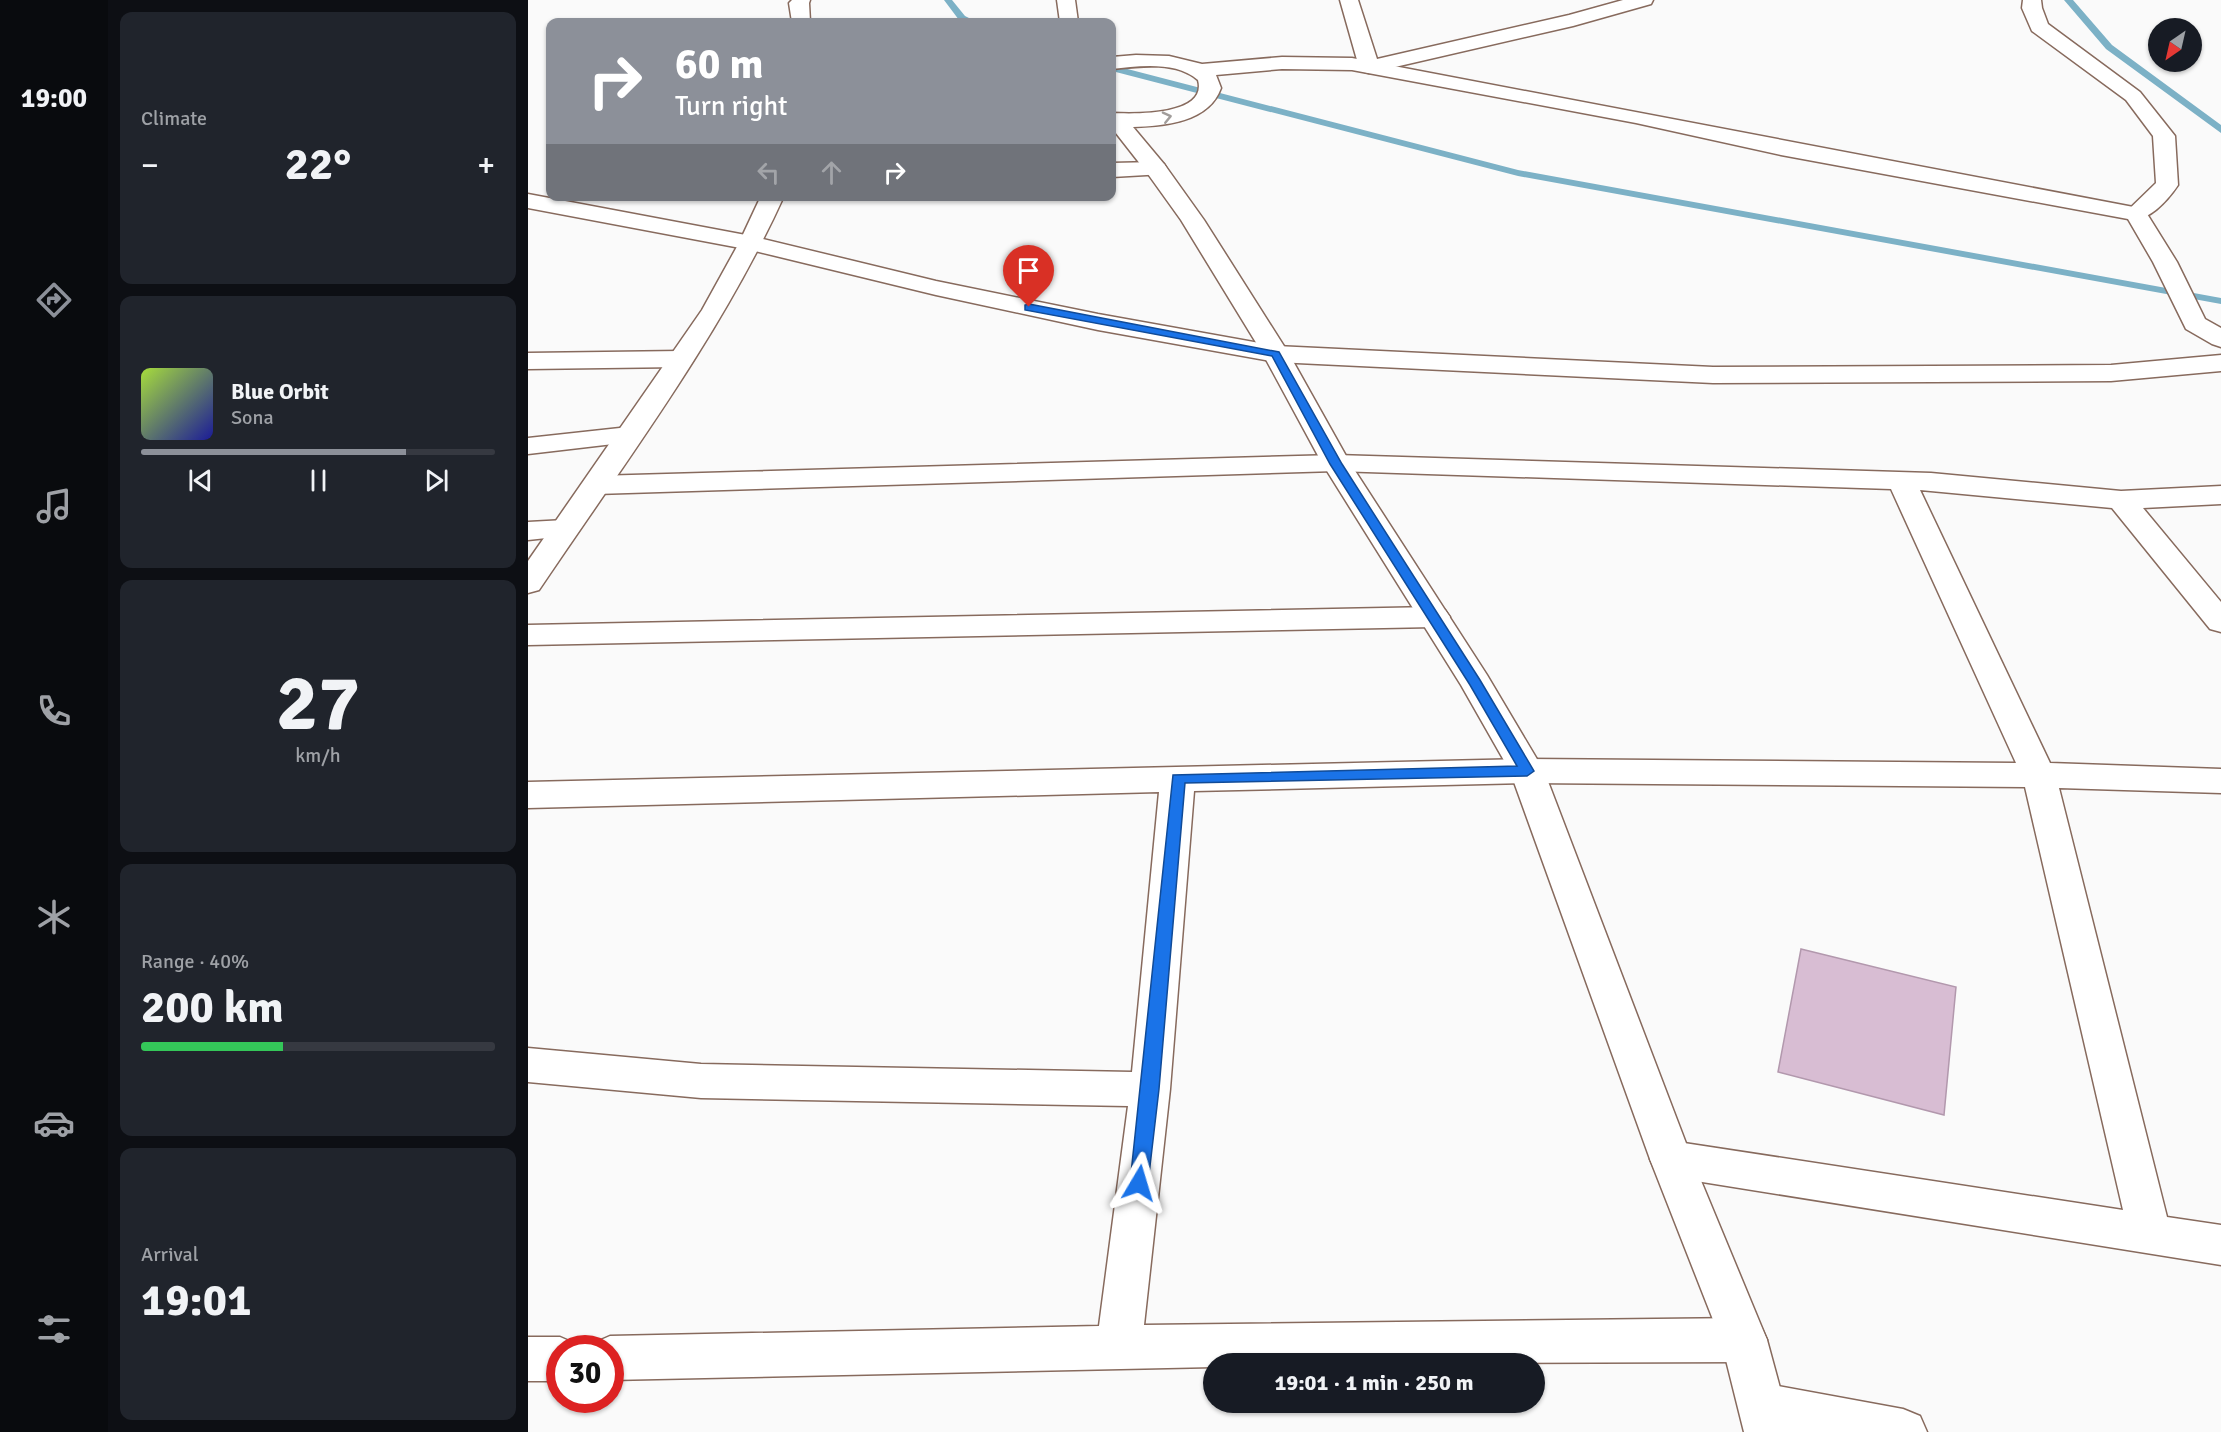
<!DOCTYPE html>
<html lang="en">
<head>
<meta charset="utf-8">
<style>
	body { margin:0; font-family:Signika,sans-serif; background:#20242c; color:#f1f3f6; height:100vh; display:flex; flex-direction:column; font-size:22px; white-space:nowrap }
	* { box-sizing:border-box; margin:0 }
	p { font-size:20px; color:#9ea1a6 }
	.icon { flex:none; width:33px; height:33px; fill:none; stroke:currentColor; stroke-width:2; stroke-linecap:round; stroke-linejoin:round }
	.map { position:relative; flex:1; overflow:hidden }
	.side { display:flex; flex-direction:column; gap:12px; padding:12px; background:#0d0f14; width:420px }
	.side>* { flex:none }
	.hud { position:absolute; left:18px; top:18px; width:570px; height:183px; border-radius:12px; box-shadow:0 2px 4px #0004; background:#8c9099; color:#fff; overflow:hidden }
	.needle { width:39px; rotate:214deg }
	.buttons { position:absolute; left:1620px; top:18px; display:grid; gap:12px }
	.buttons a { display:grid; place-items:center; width:54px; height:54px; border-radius:50%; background:#171b24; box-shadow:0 2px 4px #0004; font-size:30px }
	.speed { position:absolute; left:18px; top:1335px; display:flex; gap:12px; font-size:30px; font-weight:700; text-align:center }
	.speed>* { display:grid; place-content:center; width:78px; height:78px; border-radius:50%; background:#171b24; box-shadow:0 2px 4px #0004; line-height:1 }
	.speed .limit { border:9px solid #d22; background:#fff; color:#111 }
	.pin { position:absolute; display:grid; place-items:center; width:51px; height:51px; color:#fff; margin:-62px -26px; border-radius:50% 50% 50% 0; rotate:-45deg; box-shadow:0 0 6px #0007 }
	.pin .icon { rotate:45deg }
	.me { position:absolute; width:66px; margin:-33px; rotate:7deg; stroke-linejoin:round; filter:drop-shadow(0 0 4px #0008) }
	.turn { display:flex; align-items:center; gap:21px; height:126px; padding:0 30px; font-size:27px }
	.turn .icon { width:78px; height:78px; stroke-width:2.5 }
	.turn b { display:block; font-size:42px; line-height:51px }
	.lanes { display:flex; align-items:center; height:57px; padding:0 30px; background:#0003; justify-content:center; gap:30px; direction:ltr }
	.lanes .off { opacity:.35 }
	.big { font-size:45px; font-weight:700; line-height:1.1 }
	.side .card { flex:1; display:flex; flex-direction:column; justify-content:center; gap:9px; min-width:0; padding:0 21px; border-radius:12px; background:#20242c }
	.side .dial { align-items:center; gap:0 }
	.dial b { font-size:78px; line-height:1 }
	.song { display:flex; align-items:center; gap:18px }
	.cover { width:72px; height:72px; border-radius:9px; background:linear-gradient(135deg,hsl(80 70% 55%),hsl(240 70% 35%)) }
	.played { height:6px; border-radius:3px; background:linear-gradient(90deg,#8c9099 75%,#363941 75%) }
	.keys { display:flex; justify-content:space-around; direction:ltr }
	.heat { display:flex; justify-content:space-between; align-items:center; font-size:33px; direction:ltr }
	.charge { height:9px; border-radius:4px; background:linear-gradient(90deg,#34c759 40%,#363941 0) }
	.trip { position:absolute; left:675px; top:1353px; width:342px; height:60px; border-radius:30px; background:#171b24; box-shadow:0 2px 4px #0004; font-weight:700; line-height:60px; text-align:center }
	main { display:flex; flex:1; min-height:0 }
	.tab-bar { display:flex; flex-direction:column; width:108px; justify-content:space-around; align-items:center; background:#090b0e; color:#9ea1a6 }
	.tab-bar .icon { width:42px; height:42px }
	.tab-bar .selected { color:#8c9099 }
	.tab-bar b { font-size:27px; color:#f1f3f6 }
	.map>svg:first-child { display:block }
</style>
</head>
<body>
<main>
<nav class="tab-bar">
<b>19:00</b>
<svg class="icon selected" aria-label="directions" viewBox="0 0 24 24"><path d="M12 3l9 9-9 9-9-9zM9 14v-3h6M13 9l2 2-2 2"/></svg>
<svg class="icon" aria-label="music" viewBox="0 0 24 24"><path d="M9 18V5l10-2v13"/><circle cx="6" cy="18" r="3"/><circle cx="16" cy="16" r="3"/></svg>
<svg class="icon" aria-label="phone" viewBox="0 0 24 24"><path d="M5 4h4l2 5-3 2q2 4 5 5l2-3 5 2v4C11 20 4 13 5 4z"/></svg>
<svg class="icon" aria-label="climate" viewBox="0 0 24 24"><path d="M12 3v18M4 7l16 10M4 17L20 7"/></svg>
<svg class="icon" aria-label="car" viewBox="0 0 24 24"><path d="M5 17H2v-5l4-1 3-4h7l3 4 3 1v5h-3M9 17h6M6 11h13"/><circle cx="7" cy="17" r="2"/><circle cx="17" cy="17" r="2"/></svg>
<svg class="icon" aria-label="filters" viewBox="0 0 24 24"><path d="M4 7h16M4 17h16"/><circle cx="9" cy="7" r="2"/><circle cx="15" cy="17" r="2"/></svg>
</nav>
<section class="side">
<div class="card"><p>Climate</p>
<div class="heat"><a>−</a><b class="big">22°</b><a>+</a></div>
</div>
<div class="card">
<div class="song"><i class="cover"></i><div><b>Blue Orbit</b><p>Sona</p></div></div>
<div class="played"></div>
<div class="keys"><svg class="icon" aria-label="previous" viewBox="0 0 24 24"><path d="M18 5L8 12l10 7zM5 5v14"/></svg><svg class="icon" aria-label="pause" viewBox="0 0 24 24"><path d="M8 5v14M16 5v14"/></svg><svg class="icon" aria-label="next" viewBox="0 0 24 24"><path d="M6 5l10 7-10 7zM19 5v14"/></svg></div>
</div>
<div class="card dial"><b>27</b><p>km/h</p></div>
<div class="card"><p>Range · 40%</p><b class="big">200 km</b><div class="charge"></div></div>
<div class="card"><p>Arrival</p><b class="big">19:01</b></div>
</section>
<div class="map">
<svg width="1693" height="1432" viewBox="0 0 1693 1432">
	<rect width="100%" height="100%" fill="#fafafa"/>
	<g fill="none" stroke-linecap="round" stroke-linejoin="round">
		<g fill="#7cb1c6" fill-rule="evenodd">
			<polygon points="416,0 424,0 437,16 449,22 431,20"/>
			<polygon points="1536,0 1545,0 1584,45 1693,125 1693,133 1578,49"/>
			<polygon points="584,65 990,170 1693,298 1693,304 990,176 584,71"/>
		</g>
	</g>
	<polygon fill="#d8bdd3" stroke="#b298ad" stroke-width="1.5" points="1273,949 1428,987 1416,1115 1250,1072"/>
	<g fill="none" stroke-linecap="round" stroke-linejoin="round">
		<g stroke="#876a5d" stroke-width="3">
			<g id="street">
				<polygon points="529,0 547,0 550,22 532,22"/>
				<polygon points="812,0 830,0 849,59 1041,15 1095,0 1125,0 1123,4 1045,26 841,73 834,71 831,67"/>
				<path d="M1495,0h18l1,8 6,16 92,68 35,44 3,49c-10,15 -31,39 -50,34l-4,-5 32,-31 -3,-47 -27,-36 -94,-69 -10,-23z"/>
				<polygon points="628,162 636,164 639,169 636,174 584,177 584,163"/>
				<polygon points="0,194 223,236 408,281 570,314 748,346 1185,367 1583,365 1693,355 1693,371 1583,381 1185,383 748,362 570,330 408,295 223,250 0,208"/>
				<polygon points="153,351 162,353 166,359 162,365 153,367 0,369 0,353"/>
				<polygon points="101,427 111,429 115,435 111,441 0,454 0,438"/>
				<polygon points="808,455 1403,473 1593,491 1693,486 1693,504 1615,508 1693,602 1693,632 1682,629 1584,508 1392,490 1522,763 1693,769 1693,793 1531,788 1639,1217 1693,1225 1693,1265 1143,1177 1128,1172 1122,1159 1128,1146 1143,1141 1595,1210 1497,787 999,783 666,791 642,1089 616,1325 1216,1318 1232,1325 1239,1340 1232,1355 1216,1362 686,1364 686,1367 82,1380 82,1348 63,1348 66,1343 82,1336 571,1326 600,1106 173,1098 0,1082 0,1048 173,1064 604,1072 631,792 0,808 0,782 999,759 1488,763 1363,489 808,471 68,494 58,491 54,485 58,479 68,476"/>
				<polygon points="37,520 47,523 52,529 47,535 0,540 0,522"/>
				<polygon points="906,607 917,610 922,617 917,624 906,627 0,645 0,625"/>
				<polygon points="0,1337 32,1337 48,1344 50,1348 32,1348 32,1381 0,1381"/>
				<polygon points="1234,1383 1375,1409 1392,1416 1399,1432 1251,1432 1218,1422 1211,1406 1218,1390"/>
			</g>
		</g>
		<g stroke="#876a5d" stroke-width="3">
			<g id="secondary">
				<polygon points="264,0 282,0 281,3 282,22 264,22 261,3"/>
				<path d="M608,55l33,1 33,8 80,-7 70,1 792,151 33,53 28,57 16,9v19l-9,-3 -26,-15 -33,-67 -25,-43 -347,-64 -145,-32 -284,-53 -70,-1 -66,6 5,13c-12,34 -56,38 -88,39l31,37 40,56 85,134 61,109 137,212 57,96 148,388 75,181 25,92h-48l-23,-92 -71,-181 -140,-388 -49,-86 -139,-222 -59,-109 -82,-134 -33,-46 -36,-46v-15c22,1 96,3 86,-33 -22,-19 -59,-14 -86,-11v-12z"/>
				<path d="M233,196h23c-64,141 -159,266 -245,394l-11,3v-32l174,-251 37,-67z"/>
			</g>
		</g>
		<use href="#street" fill="#fff" fill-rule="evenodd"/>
		<use href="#secondary" fill="#fff" fill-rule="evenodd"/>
	</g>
	<defs><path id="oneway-chevron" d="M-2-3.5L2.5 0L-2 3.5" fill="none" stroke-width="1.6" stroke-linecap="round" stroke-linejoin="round" transform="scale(1.5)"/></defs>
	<use stroke="#a19d9b" href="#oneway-chevron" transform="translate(639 117) rotate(-13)"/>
	<polygon fill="#1a73e8" stroke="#114b97" stroke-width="1.5" points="501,304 751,352 814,464 952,680 1006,771 999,776 657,783 631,1089 620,1183 617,1189 611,1191 605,1189 602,1183 645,775 989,766 942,685 802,464 744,356 497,310 497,305"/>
</svg>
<div class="buttons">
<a><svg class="needle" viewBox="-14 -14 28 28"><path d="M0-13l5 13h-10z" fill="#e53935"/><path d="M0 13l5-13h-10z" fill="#9ea1a6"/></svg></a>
</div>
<div class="speed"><div class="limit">30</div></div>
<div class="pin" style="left:501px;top:307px;background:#d93025"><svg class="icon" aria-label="arrive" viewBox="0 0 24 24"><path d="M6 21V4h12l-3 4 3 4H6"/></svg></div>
<svg class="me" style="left:611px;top:1183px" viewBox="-20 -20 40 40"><path d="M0-17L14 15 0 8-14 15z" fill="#1a73e8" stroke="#fff" stroke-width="4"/></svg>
<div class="trip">19:01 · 1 min · 250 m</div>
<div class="hud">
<div class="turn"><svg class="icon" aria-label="right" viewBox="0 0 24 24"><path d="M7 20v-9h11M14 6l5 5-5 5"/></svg><div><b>60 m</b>Turn right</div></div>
<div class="lanes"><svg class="icon off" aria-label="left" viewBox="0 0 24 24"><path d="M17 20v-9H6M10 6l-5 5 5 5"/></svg><svg class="icon off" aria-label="ahead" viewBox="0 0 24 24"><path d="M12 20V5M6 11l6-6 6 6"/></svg><svg class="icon" aria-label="right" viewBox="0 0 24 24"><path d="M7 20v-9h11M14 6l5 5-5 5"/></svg></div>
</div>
</div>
</main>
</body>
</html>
